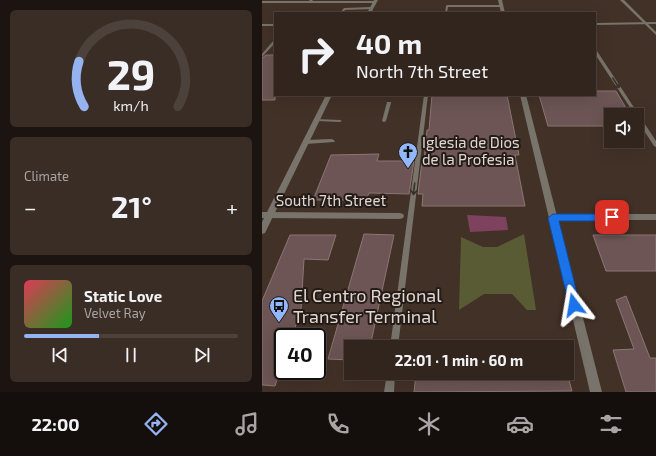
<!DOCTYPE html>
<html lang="en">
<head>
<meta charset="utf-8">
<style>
	body { margin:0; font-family:"Exo 2",sans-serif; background:#3a2d26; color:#f1f3f6; height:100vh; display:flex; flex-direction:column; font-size:15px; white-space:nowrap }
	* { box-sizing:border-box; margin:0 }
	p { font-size:13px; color:#a8a5a4 }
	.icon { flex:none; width:22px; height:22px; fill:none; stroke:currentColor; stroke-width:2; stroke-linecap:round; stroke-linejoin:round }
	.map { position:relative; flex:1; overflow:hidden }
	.panel { display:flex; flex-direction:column; gap:10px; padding:10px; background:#1c1410; width:262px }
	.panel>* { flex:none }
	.guide { position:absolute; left:12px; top:12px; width:322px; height:84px; border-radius:0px; box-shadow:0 4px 16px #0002,0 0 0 1px #4d423b; background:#32251d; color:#f1f3f6; overflow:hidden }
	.tools { position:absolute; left:342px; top:108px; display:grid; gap:8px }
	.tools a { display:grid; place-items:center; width:40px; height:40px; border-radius:0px; background:#32251d; box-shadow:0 4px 16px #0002,0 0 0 1px #4d423b; font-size:20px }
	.speed { position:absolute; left:12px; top:328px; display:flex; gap:8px; font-size:20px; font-weight:700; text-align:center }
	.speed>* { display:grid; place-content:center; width:52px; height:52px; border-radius:50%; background:#32251d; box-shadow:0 4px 16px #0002,0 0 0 1px #4d423b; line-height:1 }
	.speed .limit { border:2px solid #111; border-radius:6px; background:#fff; color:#111 }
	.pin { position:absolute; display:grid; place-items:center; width:34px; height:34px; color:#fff; margin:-17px; border-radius:8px; box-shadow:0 2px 6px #0006 }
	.me { position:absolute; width:44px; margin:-22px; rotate:346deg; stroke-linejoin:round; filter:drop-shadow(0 0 3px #0008) }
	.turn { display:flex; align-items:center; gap:14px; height:84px; padding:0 16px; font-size:18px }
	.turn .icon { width:52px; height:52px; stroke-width:2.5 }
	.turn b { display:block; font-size:28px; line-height:34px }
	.big { font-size:30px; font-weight:700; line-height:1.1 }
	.panel .widget { flex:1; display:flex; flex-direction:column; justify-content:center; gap:6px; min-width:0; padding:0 14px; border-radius:6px; background:#3a2d26 }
	.panel .dial { align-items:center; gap:0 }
	.dial svg { height:104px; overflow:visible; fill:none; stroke:#4d423b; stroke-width:7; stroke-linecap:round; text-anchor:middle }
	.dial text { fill:#f1f3f6; stroke:none }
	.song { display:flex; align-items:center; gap:12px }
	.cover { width:48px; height:48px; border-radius:6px; background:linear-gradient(135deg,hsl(350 70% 55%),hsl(120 70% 35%)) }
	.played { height:4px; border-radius:2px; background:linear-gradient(90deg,#95b2f1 35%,#4d423b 35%) }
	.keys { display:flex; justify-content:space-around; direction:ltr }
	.heat { display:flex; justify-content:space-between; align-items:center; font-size:22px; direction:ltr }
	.trip { position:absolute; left:82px; top:340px; width:230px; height:40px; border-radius:0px; background:#32251d; box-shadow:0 4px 16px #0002,0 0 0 1px #4d423b; font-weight:700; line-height:40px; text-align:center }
	.tab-bar { display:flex; height:64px; justify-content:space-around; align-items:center; background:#140f0c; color:#a8a5a4 }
	.tab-bar .icon { width:28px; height:28px }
	.tab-bar .current { color:#95b2f1 }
	.tab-bar b { font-size:18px; color:#f1f3f6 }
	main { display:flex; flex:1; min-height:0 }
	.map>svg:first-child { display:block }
</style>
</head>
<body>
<main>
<section class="panel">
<div class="widget dial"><svg viewBox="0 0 100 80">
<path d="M14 69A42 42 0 1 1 86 69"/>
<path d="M14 69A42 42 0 0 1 10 34" stroke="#95b2f1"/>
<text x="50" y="56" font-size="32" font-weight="700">29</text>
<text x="50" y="72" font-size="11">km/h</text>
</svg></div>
<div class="widget"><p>Climate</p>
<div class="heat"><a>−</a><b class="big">21°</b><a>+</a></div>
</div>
<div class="widget">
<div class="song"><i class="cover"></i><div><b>Static Love</b><p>Velvet Ray</p></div></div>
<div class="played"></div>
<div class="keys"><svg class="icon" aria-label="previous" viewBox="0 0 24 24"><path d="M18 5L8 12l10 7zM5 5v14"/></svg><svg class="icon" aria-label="pause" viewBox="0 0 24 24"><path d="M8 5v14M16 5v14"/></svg><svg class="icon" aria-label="next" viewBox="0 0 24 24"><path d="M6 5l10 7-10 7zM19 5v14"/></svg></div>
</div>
</section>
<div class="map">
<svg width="394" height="392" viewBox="0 0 394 392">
	<rect width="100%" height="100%" fill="#423127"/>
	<polygon fill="#595b34" points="262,234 274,310 265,310 250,294 222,294 197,310 199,237 221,247 235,247"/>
	<polygon fill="#7f425e" points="205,215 244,217 246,230 208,232"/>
	<g fill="#6c5554" stroke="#8d7573">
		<polygon points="4,55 13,55 13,100 0,100 0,58"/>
		<polygon points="333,91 354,91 368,115 349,115 349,126 286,126 277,95 333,95"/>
		<polygon points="170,95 245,95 257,155 253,155 263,206 160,206 161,194 156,194 160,161 162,161 165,130 167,130"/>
		<polygon points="117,154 115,161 152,161 147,194 107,193 104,200 51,200 69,155"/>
		<polygon points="102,234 132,235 108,347 89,347 89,360 66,359"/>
		<polygon points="28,235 74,235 66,260 42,259 39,310 30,337 21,337 21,363 13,386 0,385 0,301"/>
		<polygon points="331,235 394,235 394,271 344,271"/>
		<polygon points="364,296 388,358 394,358 394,392 364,392 351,350 372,349 354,300"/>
		<polygon points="154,373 305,373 310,391 152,392"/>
	</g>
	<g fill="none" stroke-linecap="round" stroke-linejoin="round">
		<g fill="#78746b" fill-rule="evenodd">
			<polygon points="48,0 51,0 50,1 113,1 114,2 113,3 0,3 0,1 47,1"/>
			<polygon points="185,5 239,5 240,6 239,7 186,7 185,13 183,13 184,6"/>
			<polygon points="109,7 110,9 83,10 81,13 78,13 82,8"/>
			<polygon points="12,40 13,40 13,43 0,57 0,54"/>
			<polygon points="333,50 335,51 394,141 394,147 392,146 375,120 375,115 373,115 333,54"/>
			<polygon points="162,95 166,95 136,347 128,347"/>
			<polygon points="125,102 129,102 129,103 124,121 122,122 120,121"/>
			<polygon points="53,119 78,120 80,121 78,122 55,121 53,121"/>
			<polygon points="70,139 73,141 72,142 44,144 41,142 44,140"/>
			<polygon points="125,373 133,373 132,392 122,392"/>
		</g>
		<g fill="#78746b" fill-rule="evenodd">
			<polygon points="358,0 362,0 394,32 394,35"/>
			<polygon points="0,212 138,213 141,214 142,216 141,218 138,219 0,218"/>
			<polygon points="291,214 394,214 394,220 291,220 288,219 287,217 288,215"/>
		</g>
		<g fill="#78746b" fill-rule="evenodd">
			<polygon points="112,0 116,0 109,13 105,13"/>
			<polygon points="236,0 240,0 243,13 239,13"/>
			<polygon points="394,22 394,24 333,25 333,23"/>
			<rect x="0" y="24" width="13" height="2"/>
			<polygon points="64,95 70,95 4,231 3,233 0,234 0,222"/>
			<polygon points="258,95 264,95 340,392 328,392"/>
		</g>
	</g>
	<defs><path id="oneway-shaft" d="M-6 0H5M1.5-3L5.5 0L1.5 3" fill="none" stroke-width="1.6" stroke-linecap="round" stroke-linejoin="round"/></defs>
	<g stroke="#38312b">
		<use href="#oneway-shaft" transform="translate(354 83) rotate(57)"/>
		<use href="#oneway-shaft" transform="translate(152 189) rotate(97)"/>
	</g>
	<polygon fill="#1a73e8" stroke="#114b97" points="291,214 350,214 355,217 350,221 297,221 318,305 317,308 312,310 308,308 307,305 286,218"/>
	<defs>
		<g id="church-pin" transform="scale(1)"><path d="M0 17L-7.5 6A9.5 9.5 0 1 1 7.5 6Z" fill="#93b7fd" stroke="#231b16"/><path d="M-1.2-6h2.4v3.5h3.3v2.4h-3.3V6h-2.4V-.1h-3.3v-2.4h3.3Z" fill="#111"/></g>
		<g id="bus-pin" transform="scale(1)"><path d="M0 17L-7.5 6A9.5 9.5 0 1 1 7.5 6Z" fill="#93b7fd" stroke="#231b16"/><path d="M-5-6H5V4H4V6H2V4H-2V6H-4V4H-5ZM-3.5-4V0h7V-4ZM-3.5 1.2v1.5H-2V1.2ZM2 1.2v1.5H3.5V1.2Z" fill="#111"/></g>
	</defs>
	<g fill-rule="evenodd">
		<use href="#church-pin" x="146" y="152"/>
		<use href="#bus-pin" x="17" y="306"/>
	</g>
	<g text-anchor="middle" stroke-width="4" stroke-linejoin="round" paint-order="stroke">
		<g font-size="15" fill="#e2d7d0" stroke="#231b16" text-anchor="start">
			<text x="160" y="148">Iglesia de Dios<tspan x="160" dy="17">de la Profesia</tspan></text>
		</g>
		<g font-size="15" fill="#e2d7d0" stroke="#231b16">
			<text x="69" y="206">South 7th Street</text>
		</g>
		<g font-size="18" fill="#e2d7d0" stroke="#231b16" text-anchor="start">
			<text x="31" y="302">El Centro Regional<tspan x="31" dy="21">Transfer Terminal</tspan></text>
		</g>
	</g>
</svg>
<div class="tools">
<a><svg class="icon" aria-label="sound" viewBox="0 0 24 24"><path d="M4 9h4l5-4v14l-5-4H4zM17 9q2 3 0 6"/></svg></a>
</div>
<div class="speed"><div class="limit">40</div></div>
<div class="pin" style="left:350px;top:217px;background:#d93025"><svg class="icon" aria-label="arrive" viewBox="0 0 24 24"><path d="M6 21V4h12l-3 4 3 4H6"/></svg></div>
<svg class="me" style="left:312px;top:305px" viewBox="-20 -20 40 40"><path d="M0-17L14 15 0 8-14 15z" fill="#1a73e8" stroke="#fff" stroke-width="4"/></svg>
<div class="trip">22:01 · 1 min · 60 m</div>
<div class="guide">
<div class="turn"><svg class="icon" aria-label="right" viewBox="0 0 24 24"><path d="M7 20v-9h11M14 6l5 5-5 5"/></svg><div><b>40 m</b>North 7th Street</div></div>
</div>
</div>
</main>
<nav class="tab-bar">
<b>22:00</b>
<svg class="icon current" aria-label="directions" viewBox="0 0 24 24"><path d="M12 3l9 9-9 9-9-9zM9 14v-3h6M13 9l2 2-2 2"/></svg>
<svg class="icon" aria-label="music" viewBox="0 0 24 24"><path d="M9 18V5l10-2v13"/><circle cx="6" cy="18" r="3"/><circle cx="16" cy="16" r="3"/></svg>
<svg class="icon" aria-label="phone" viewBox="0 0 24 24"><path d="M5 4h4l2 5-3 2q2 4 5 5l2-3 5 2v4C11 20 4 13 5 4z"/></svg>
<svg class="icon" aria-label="climate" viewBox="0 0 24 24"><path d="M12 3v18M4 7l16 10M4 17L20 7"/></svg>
<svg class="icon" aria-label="car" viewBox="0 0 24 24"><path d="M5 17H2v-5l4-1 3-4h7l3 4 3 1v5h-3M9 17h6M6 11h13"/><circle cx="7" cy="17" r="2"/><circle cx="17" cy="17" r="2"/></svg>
<svg class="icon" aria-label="filters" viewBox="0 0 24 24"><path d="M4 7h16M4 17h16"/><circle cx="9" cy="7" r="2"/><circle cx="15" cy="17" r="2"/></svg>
</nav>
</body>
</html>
